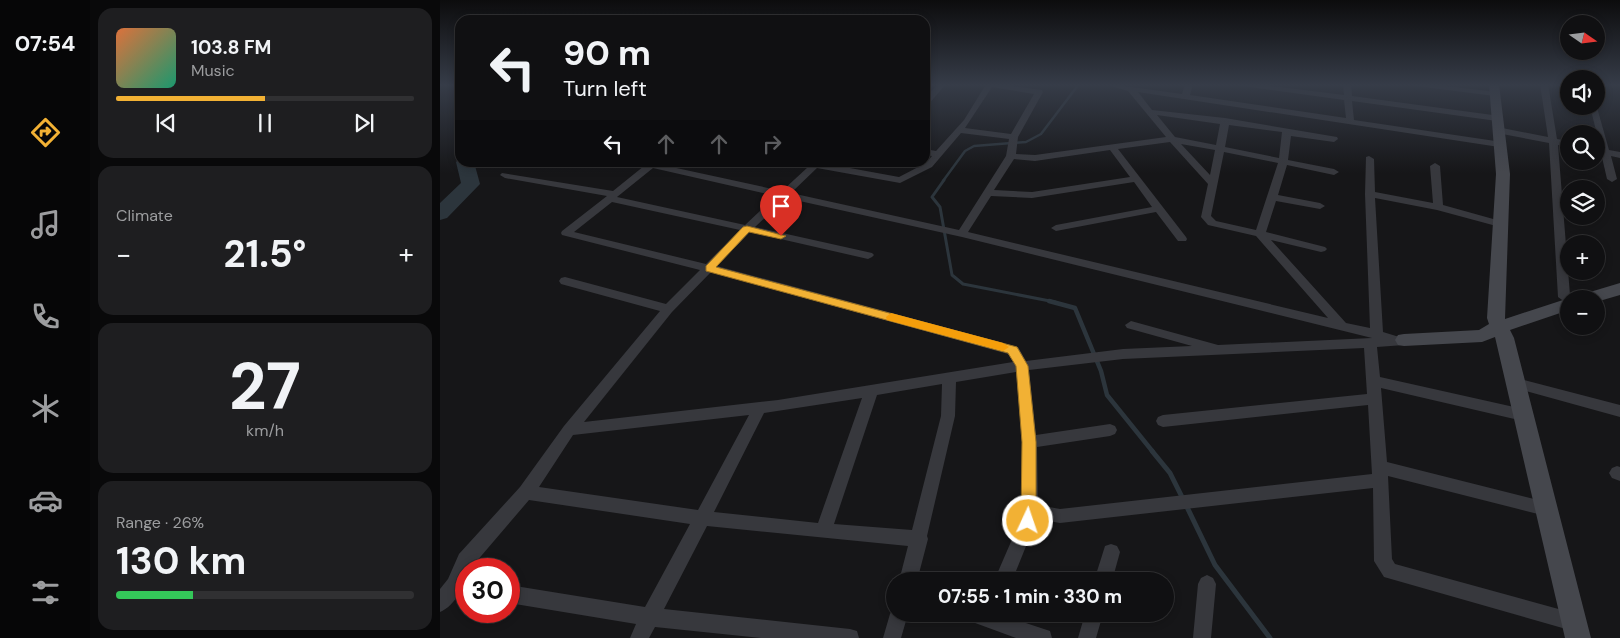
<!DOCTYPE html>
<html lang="en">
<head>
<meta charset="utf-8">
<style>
	body { margin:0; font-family:"DM Sans",sans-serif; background:#1e1e20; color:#f1f3f6; height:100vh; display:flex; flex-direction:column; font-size:19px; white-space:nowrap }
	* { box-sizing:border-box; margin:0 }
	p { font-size:16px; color:#9c9d9f }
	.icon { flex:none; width:28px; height:28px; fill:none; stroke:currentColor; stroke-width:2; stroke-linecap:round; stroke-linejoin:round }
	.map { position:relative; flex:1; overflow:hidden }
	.drawer { display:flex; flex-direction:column; gap:8px; padding:8px; background:#09090a; width:350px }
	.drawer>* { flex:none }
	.top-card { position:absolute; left:15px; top:15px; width:475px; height:152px; border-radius:15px; box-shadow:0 2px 8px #0003,0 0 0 1px #303032; background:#101012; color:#f1f3f6; overflow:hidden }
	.needle { width:32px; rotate:104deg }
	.controls { position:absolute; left:1120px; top:15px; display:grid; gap:10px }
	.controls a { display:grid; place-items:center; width:45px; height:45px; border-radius:50%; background:#101012; box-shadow:0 2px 8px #0003,0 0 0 1px #303032; font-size:25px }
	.speed { position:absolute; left:15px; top:558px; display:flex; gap:10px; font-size:25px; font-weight:700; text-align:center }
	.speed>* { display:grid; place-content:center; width:65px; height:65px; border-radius:50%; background:#101012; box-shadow:0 2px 8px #0003,0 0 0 1px #303032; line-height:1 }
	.speed .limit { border:8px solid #d22; background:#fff; color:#111 }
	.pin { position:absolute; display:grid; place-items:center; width:42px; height:42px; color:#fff; margin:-51px -21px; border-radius:50% 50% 50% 0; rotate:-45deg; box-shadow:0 0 5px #0007 }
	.pin .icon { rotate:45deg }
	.me { position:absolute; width:55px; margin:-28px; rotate:3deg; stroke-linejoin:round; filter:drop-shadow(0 0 4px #0008) }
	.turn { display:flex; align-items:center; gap:18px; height:105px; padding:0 25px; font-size:22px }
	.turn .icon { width:65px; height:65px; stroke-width:2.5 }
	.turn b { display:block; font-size:35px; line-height:42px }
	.lanes { display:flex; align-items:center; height:48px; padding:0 25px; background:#0003; justify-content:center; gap:25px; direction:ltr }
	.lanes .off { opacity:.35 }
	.big { font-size:38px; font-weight:700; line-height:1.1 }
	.drawer .widget { flex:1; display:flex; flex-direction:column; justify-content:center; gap:8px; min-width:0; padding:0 18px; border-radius:15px; background:#1e1e20 }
	.drawer .dial { align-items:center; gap:0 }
	.dial b { font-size:65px; line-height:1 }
	.song { display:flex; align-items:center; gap:15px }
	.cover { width:60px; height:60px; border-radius:8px; background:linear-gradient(135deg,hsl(20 70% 55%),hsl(160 70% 35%)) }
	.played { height:5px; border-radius:2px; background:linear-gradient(90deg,#f2b134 50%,#303032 50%) }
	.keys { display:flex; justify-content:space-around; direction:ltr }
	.heat { display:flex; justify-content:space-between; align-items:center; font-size:28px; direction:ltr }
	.charge { height:8px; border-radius:4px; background:linear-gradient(90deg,#34c759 26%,#303032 0) }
	.trip { position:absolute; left:446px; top:572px; width:288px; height:50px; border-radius:25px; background:#101012; box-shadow:0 2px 8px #0003,0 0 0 1px #303032; font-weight:700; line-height:50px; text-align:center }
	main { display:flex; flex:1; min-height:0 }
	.tabs { display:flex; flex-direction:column; width:90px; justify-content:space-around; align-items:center; background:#060607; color:#9c9d9f }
	.tabs .icon { width:35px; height:35px }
	.tabs .current { color:#f2b134 }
	.tabs b { font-size:22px; color:#f1f3f6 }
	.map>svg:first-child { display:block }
</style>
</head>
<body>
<main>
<nav class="tabs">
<b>07:54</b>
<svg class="icon current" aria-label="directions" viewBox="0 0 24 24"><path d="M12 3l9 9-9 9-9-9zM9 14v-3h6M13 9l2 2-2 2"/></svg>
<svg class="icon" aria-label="music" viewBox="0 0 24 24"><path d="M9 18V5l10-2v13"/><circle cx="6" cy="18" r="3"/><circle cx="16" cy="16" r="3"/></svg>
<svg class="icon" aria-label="phone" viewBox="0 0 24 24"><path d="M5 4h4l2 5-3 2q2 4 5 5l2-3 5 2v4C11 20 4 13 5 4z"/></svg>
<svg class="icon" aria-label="climate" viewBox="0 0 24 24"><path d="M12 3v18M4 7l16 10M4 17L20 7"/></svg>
<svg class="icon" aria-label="car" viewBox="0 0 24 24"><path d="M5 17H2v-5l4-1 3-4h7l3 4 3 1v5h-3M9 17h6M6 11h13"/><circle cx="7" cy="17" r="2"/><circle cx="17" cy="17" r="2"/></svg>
<svg class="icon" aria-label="filters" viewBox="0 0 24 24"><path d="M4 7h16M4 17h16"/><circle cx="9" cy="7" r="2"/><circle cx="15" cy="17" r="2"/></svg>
</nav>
<section class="drawer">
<div class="widget">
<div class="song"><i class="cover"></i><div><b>103.8 FM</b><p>Music</p></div></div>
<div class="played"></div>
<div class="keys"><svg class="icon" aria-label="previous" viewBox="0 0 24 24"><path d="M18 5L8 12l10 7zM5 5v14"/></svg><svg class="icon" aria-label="pause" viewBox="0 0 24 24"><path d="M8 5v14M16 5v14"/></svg><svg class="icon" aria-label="next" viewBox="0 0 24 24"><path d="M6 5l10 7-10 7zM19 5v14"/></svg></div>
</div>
<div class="widget"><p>Climate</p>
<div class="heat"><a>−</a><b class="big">21.5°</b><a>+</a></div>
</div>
<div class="widget dial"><b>27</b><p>km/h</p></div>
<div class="widget"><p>Range · 26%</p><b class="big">130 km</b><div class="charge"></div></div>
</section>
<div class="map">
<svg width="1180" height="638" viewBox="0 0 1180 638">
	<rect width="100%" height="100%" fill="#161618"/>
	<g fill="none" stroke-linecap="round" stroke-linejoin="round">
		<polyline stroke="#2c353c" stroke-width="2.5" points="503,181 525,151 534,146 586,142 601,134 639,84"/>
		<polyline stroke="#2c353c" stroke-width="3" points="504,180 492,197 500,207 512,275 523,284 615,302"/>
		<polyline stroke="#2c353c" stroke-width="4.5" points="609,301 635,308 661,371 667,395 713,452"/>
		<g stroke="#2c353c" stroke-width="5">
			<polyline points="712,451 730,473 743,499"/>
			<polyline points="746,505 775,565 830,638"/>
		</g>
		<polygon fill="#2c353c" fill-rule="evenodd" points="20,158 20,162 34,162 40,184 7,218 0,220 0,203 21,183 16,162"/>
		<g fill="#37383d" fill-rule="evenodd">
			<polygon points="498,84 506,84 488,105 485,105 485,98"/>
			<path d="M541,84h17l44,6 1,2 -25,45 -2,17 19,1 131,-18 -38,-46 -17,-5 -1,-2 72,10 3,-10h8l-3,11 156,23 -2,-18 -102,-14 -4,-2h19l87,11 -1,-11h8l1,12 148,20v4l-3,1 -145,-20 2,19 148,22 2,2 -5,3 -361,-55 14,18 73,8 112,19 1,2 -4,3 -43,-6 -3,24 46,9 5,3 -5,3 -47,-10 -9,30 42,8 5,3 -5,3 -44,-8 -10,31 59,15 2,2 -2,2 -4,1 -50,-12 75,83 24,5 -5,-134 1,-37 3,-1 5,3 1,33 58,11 -3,-37 5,-3 5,3 3,39 61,17 1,2 -5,3 -63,-17 -62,-12 8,134 13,4 13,1 1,3 -6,5 -27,2 3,30 143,32 5,2 2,4 -2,4 -5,2 -142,-33 6,74 159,40 6,2 2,5 -2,5 -6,2 -158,-40 4,83 3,5 178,49 7,2 2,7 -2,7 -7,2 -189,-54 -10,-16 -1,-73 -313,35 -23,-4 -25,62h-18l26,-60 2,-10v-69l-6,-70 -60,10 -1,34 -28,120 1,3 -11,42h-18l9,-35 -201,-20 -43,83 186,20 7,2 2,7h-98l-106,-11 -6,11h-19l6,-14 -127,-21v-18l136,22 45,-83 -161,-24 -59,69h-4c0,16 -11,37 -26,43v-23l8,-10 11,-25 61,-67 44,-61 96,-115 -99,-27 -2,-3 2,-3 4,-1 101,27 34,-34 -138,-35 -1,-2 1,-2 45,-35 -102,-18 -5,-3 2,-2 111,18 31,-25 -11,-4h26l-1,2 124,27 26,-24 -14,-5h23l82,15 27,-14 6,-7 -7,-1v-6l11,2 28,-31 21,-34zM552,87l42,7 -23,40 -46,-6zM717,115l63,9 -4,21 -41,-8zM789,125l53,7 -3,26 -54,-11zM521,133l48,6 -3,17 -47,74 -168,-37 26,-25 83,15 32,-16zM730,142l38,42 -7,33 7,8 48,11 72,82 -360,-86 23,-36 41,2 102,-16 18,25 -96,18 -5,3 5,3 100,-19 22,29h8l1,-2 -1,-2 -68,-88zM741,144l34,6 -5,25zM670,150l20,27 -98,15 -38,-2 20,-31 21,2zM784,152l54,11 -22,67 -40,-9 -5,-5zM213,168l123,28 -31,29 -128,-28zM346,198l176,39 410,101 -154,7 -87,-24 -6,4 2,3 65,18 -69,3 -97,12 -8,-14 -301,-81 33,-34 118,27 4,-2 2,-2 -2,-2 -117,-26zM172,202l128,28 -34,34 -132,-32zM271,272l297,82 5,8 -235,38 -194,22 88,-110zM924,348l3,46 -204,21 -5,2 -2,4 2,4 5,2 205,-22 4,69 -312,35 -22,-4 -1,-58 73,-11 5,-2 2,-4 -2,-4 -5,-2 -74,11 -7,-65 94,-11zM502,384l-1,32 -29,114 -78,-6 43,-129zM422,398l-44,125 -104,-11 50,-99zM309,415l-51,95 -159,-23 34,-52z"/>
			<polygon points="972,84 991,84 1055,92 1059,94 1055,96 976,86"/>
			<polygon points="1100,84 1108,84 1117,139 1129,141 1129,147 1118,145 1130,295 1134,299 1129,299 1129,305 1118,297 1109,143 1057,133 1053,130 1057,127 1108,137"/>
			<polygon points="1156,104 1169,150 1180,152 1180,158 1171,156 1177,179 1172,182 1167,179 1161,153 1156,152 1156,148 1160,147 1150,106 1156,106"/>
			<polygon points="1076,378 1180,405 1180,417 1071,387 1069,383 1071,379"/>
			<polygon points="1177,466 1180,467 1180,481 1172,478 1169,473 1172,468"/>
			<polygon points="671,544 677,546 680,552 672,581 654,581 665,546"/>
			<polygon points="767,575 773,578 776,584 771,638 753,638 758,584 761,578"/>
			<polygon points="455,606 455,614 468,614 461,638 443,638 450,614"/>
			<polygon points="524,614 559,614 610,631 612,638 576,638 527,620"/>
			<polygon points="645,614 663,614 656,638 638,638"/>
		</g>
		<g fill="#45474d" fill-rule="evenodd">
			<polygon points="1049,84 1059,84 1070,174 1065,319 1123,300 1131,299 1129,299 1129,310 1070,330 1074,338 1151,638 1125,638 1055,337 1042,342 964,346 958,345 955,340 958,335 964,334 1039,330 1049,324 1047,318 1056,174"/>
			<polygon points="1180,283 1180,295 1156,302 1156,299 1138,299 1140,295"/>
		</g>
	</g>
	<linearGradient id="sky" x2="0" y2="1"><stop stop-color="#0c0c0d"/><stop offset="0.49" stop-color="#363c48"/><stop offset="1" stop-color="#363c48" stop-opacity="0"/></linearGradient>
	<rect width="1180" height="173" fill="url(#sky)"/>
	<polygon fill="#f2b134" stroke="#9d7322" points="307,226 346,236 341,239 309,232 276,267 577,347 588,366 596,442 596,521 594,526 588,528 583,526 581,521 582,442 576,366 568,353 266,271 266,266 303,227"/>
	<polygon fill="#f59e0b" points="451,313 563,343 569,347 563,351 447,320 446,317"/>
</svg>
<div class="controls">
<a><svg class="needle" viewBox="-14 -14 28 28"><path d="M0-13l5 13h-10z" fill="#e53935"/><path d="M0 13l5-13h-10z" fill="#9c9d9f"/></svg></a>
<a><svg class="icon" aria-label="sound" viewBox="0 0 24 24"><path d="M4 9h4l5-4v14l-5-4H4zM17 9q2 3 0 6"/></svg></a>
<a><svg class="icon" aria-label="search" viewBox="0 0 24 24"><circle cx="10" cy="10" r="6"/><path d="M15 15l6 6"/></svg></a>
<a><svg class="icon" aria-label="layers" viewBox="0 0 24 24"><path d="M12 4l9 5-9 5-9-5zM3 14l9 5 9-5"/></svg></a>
<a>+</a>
<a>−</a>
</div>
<div class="speed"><div class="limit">30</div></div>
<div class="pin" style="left:341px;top:236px;background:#d93025"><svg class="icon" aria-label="arrive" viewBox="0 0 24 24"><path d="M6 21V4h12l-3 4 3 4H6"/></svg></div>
<svg class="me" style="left:588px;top:521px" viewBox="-20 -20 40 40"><circle r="17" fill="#f2b134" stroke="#fff" stroke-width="3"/><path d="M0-11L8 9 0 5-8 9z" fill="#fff"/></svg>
<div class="trip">07:55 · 1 min · 330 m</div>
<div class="top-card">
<div class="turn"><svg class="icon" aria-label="left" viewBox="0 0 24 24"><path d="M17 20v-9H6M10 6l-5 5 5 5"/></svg><div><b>90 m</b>Turn left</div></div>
<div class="lanes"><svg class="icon" aria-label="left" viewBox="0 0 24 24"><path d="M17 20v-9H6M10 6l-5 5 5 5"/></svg><svg class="icon off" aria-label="ahead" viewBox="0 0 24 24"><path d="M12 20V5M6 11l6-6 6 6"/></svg><svg class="icon off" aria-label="ahead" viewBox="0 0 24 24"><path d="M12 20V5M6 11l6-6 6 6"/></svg><svg class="icon off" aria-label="right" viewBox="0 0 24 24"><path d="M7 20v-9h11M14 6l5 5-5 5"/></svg></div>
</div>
</div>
</main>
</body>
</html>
